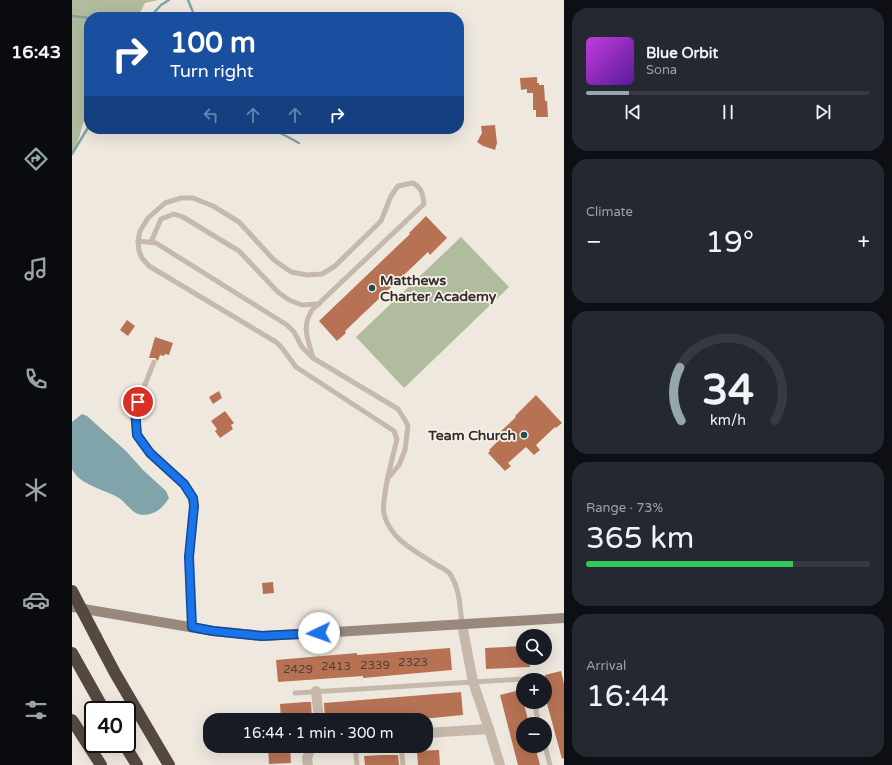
<!DOCTYPE html>
<html lang="en">
<head>
<meta charset="utf-8">
<style>
	body { margin:0; font-family:"Varela Round",sans-serif; background:#242831; color:#f1f3f6; height:100vh; display:flex; flex-direction:column; font-size:15px; white-space:nowrap }
	* { box-sizing:border-box; margin:0 }
	p { font-size:13px; color:#9ea1a6 }
	.icon { flex:none; width:22px; height:22px; fill:none; stroke:currentColor; stroke-width:2; stroke-linecap:round; stroke-linejoin:round }
	.map { position:relative; flex:1; overflow:hidden }
	.drawer { display:flex; flex-direction:column; gap:8px; padding:8px; background:#0d0f14; width:328px }
	.drawer>* { flex:none }
	.banner { position:absolute; left:12px; top:12px; width:380px; height:122px; border-radius:16px; box-shadow:0 4px 16px #0002; background:#1a4fa0; color:#fff; overflow:hidden }
	.controls { position:absolute; left:444px; top:629px; display:grid; gap:8px }
	.controls a { display:grid; place-items:center; width:36px; height:36px; border-radius:50%; background:#171b24; box-shadow:0 4px 16px #0002; font-size:20px }
	.speed { position:absolute; left:12px; top:701px; display:flex; gap:8px; font-size:20px; font-weight:700; text-align:center }
	.speed>* { display:grid; place-content:center; width:52px; height:52px; border-radius:50%; background:#171b24; box-shadow:0 4px 16px #0002; line-height:1 }
	.speed .limit { border:2px solid #111; border-radius:6px; background:#fff; color:#111 }
	.pin { position:absolute; display:grid; place-items:center; width:34px; height:34px; color:#fff; margin:-17px; border:2px solid #fff; border-radius:50%; box-shadow:0 1px 4px #0007 }
	.me { position:absolute; width:44px; margin:-22px; rotate:267deg; stroke-linejoin:round; filter:drop-shadow(0 0 3px #0008) }
	.turn { display:flex; align-items:center; gap:14px; height:84px; padding:0 20px; font-size:18px }
	.turn .icon { width:52px; height:52px; stroke-width:2.5 }
	.turn b { display:block; font-size:28px; line-height:34px }
	.lanes { display:flex; align-items:center; height:38px; padding:0 20px; background:#0003; justify-content:center; gap:20px; direction:ltr }
	.lanes .off { opacity:.35 }
	.big { font-size:30px; font-weight:600; line-height:1.1 }
	.drawer .widget { flex:1; display:flex; flex-direction:column; justify-content:center; gap:6px; min-width:0; padding:0 14px; border-radius:16px; background:#242831 }
	.drawer .dial { align-items:center; gap:0 }
	.dial svg { height:104px; overflow:visible; fill:none; stroke:#363941; stroke-width:7; stroke-linecap:round; text-anchor:middle }
	.dial text { fill:#f1f3f6; stroke:none }
	.song { display:flex; align-items:center; gap:12px }
	.cover { width:48px; height:48px; border-radius:6px; background:linear-gradient(135deg,hsl(290 70% 55%),hsl(270 70% 35%)) }
	.played { height:4px; border-radius:2px; background:linear-gradient(90deg,#95a7ac 15%,#363941 15%) }
	.keys { display:flex; justify-content:space-around; direction:ltr }
	.heat { display:flex; justify-content:space-between; align-items:center; font-size:22px; direction:ltr }
	.charge { height:6px; border-radius:3px; background:linear-gradient(90deg,#34c759 73%,#363941 0) }
	.trip { position:absolute; left:131px; top:713px; width:230px; height:40px; border-radius:16px; background:#171b24; box-shadow:0 4px 16px #0002; font-weight:600; line-height:40px; text-align:center }
	main { display:flex; flex:1; min-height:0 }
	.dock { display:flex; flex-direction:column; width:72px; justify-content:space-around; align-items:center; background:#090b0e; color:#9ea1a6 }
	.dock .icon { width:28px; height:28px }
	.dock .on { color:#95a7ac }
	.dock b { font-size:18px; color:#f1f3f6 }
	.map>svg:first-child { display:block }
</style>
</head>
<body>
<main>
<nav class="dock">
<b>16:43</b>
<svg class="icon on" aria-label="directions" viewBox="0 0 24 24"><path d="M12 3l9 9-9 9-9-9zM9 14v-3h6M13 9l2 2-2 2"/></svg>
<svg class="icon" aria-label="music" viewBox="0 0 24 24"><path d="M9 18V5l10-2v13"/><circle cx="6" cy="18" r="3"/><circle cx="16" cy="16" r="3"/></svg>
<svg class="icon" aria-label="phone" viewBox="0 0 24 24"><path d="M5 4h4l2 5-3 2q2 4 5 5l2-3 5 2v4C11 20 4 13 5 4z"/></svg>
<svg class="icon" aria-label="climate" viewBox="0 0 24 24"><path d="M12 3v18M4 7l16 10M4 17L20 7"/></svg>
<svg class="icon" aria-label="car" viewBox="0 0 24 24"><path d="M5 17H2v-5l4-1 3-4h7l3 4 3 1v5h-3M9 17h6M6 11h13"/><circle cx="7" cy="17" r="2"/><circle cx="17" cy="17" r="2"/></svg>
<svg class="icon" aria-label="filters" viewBox="0 0 24 24"><path d="M4 7h16M4 17h16"/><circle cx="9" cy="7" r="2"/><circle cx="15" cy="17" r="2"/></svg>
</nav>
<div class="map">
<svg width="492" height="765" viewBox="0 0 492 765">
	<rect width="100%" height="100%" fill="#efe8de"/>
	<g fill="#b1bc9f">
		<polygon points="0,0 87,0 73,3 66,17 17,17 17,113 11,123 7,138 0,155"/>
		<polygon points="389,237 437,287 332,388 284,337"/>
	</g>
	<path fill="#80a4a9" d="M10,414l5,2 39,35 18,20 22,20 3,7c-6,10 -13,16 -25,17 -12,0 -16,-11 -25,-17 -13,-8 -40,-13 -47,-29 0,-6 0,-38 0,-47z"/>
	<g fill="none" stroke-linecap="round" stroke-linejoin="round">
		<g stroke="#80a4a9" stroke-width="2.5">
			<polyline points="116,0 123,17"/>
			<polyline points="0,16 17,18"/>
			<polyline points="78,17 89,5 97,0"/>
			<polyline points="201,129 227,143"/>
			<polyline points="0,154 17,126"/>
		</g>
	</g>
	<g fill="#b77254">
		<polygon points="465,77 465,83 467,83 467,85 472,85 473,101 475,101 476,117 464,117 464,110 461,110 461,93 455,93 455,89 449,90 448,78"/>
		<polygon points="423,125 425,143 423,150 411,146 405,142 410,133 409,126"/>
		<polygon points="354,216 375,238 358,255 356,252 273,331 274,333 265,341 247,321 338,234 337,233"/>
		<polygon points="55,320 63,326 56,336 48,330"/>
		<polygon points="83,337 101,343 97,355 93,354 92,356 88,355 86,361 83,358 77,358"/>
		<polygon points="147,391 150,398 141,404 137,397"/>
		<polygon points="464,395 490,423 484,428 483,427 464,445 468,450 462,455 454,447 436,463 439,466 433,471 416,453 418,451 417,450 431,436 428,432 444,417 443,416"/>
		<polygon points="153,411 162,423 159,425 161,429 148,438 143,431 145,429 139,421"/>
		<polygon points="201,582 202,593 191,594 190,583"/>
		<polygon points="451,646 451,658 458,658 458,667 414,669 413,648"/>
		<polygon points="378,648 380,670 291,678 291,676 206,682 204,660 285,653 285,655"/>
		<polygon points="489,671 492,684 492,758 490,759 473,696 473,675"/>
		<polygon points="448,690 457,723 451,724 451,746 463,746 468,765 446,765 428,695"/>
		<polygon points="389,692 391,715 340,720 253,720 252,703"/>
		<polygon points="233,702 239,702 240,720 209,720 208,704"/>
		<polygon points="196,746 218,746 219,763 197,764"/>
		<polygon points="367,750 368,765 346,765 345,751"/>
		<polygon points="310,755 326,755 327,765 293,765 292,756"/>
	</g>
	<g fill="none" stroke-linecap="round" stroke-linejoin="round">
		<g stroke="#c6b9ab" stroke-width="5">
			<polyline points="66,241 84,243 215,325 222,332 230,347 241,358 326,409 333,420 336,426 333,450 327,465 318,476"/>
			<polyline points="79,242 89,219 102,214 111,217 167,251 206,292 217,300 230,305 247,304"/>
			<path d="M241,358c-5,-20 -12,-30 -1,-48l112,-106c-1,-9 -2,-16 -11,-21l-15,3 -7,10 -10,25 -46,45 -13,8 -15,1 -16,-3 -17,-12 -35,-38 -26,-16 -20,-8h-12l-16,5 -17,15 -8,13 -2,10 1,10 3,7 7,8 127,76 6,6 14,19 98,64 3,8c-4,17 -16,59 -13,75 6,25 31,37 51,50 5,3 12,6 15,10 10,15 10,33 12,50"/>
			<polyline points="82,362 63,410 65,435 78,453 113,484 121,498 122,506 117,557 120,627"/>
			<polyline points="223,693 451,679 453,680"/>
			<polyline points="462,702 467,724"/>
			<polyline points="283,746 285,765"/>
			<polyline points="329,746 331,765"/>
			<polyline points="473,746 478,765"/>
		</g>
		<g stroke="#c6b9ab" stroke-width="10">
			<polyline points="390,624 401,682 417,729 428,765"/>
			<polyline points="244,691 247,720"/>
			<polyline points="354,733 417,729"/>
			<polyline points="236,765 235,758 239,748 243,746"/>
		</g>
		<polyline stroke="#99897d" stroke-width="10" points="0,607 141,631 190,636 247,633 492,618"/>
		<g stroke="#544841" stroke-width="12">
			<polyline points="24,637 43,673 97,765"/>
			<polyline points="0,653 32,710"/>
			<polyline points="0,720 29,765"/>
			<polyline points="52,744 65,765"/>
		</g>
		<polyline stroke="#544841" stroke-width="12" points="0,591 24,637"/>
	</g>
	<g fill="none" stroke-linecap="round" stroke-linejoin="round">
		<g stroke="#114b97" stroke-width="10">
			<polyline id="route" points="66,402 63,410 65,435 78,453 112,484 121,498 122,506 117,557 120,627 141,631 190,636 247,633"/>
		</g>
		<use href="#route" stroke="#1a73e8" stroke-width="7"/>
	</g>
	<g fill="#244b51" stroke="#f7f2e9" stroke-width="1.5">
		<circle cx="300" cy="288" r="4"/>
		<circle cx="452" cy="435" r="4"/>
	</g>
	<g text-anchor="middle" stroke-width="3.5" stroke-linejoin="round" paint-order="stroke">
		<g font-size="12" fill="#553e34">
			<text x="341" y="666">2323</text>
			<text x="303" y="669">2339</text>
			<text x="264" y="670">2413</text>
			<text x="226" y="673">2429</text>
		</g>
		<g font-size="14" font-weight="bold" fill="#342d29" stroke="#f7f2e9" text-anchor="start">
			<text x="308" y="285">Matthews<tspan x="308" dy="16">Charter Academy</tspan></text>
			<text x="444" y="440" text-anchor="end">Team Church</text>
		</g>
	</g>
</svg>
<div class="controls">
<a><svg class="icon" aria-label="search" viewBox="0 0 24 24"><circle cx="10" cy="10" r="6"/><path d="M15 15l6 6"/></svg></a>
<a>+</a>
<a>−</a>
</div>
<div class="speed"><div class="limit">40</div></div>
<div class="pin" style="left:66px;top:402px;background:#d93025"><svg class="icon" aria-label="arrive" viewBox="0 0 24 24"><path d="M6 21V4h12l-3 4 3 4H6"/></svg></div>
<svg class="me" style="left:247px;top:633px" viewBox="-20 -20 40 40"><circle r="19" fill="#fff"/><path d="M0-13L10 11 0 6-10 11z" fill="#1a73e8"/></svg>
<div class="trip">16:44 · 1 min · 300 m</div>
<div class="banner">
<div class="turn"><svg class="icon" aria-label="right" viewBox="0 0 24 24"><path d="M7 20v-9h11M14 6l5 5-5 5"/></svg><div><b>100 m</b>Turn right</div></div>
<div class="lanes"><svg class="icon off" aria-label="left" viewBox="0 0 24 24"><path d="M17 20v-9H6M10 6l-5 5 5 5"/></svg><svg class="icon off" aria-label="ahead" viewBox="0 0 24 24"><path d="M12 20V5M6 11l6-6 6 6"/></svg><svg class="icon off" aria-label="ahead" viewBox="0 0 24 24"><path d="M12 20V5M6 11l6-6 6 6"/></svg><svg class="icon" aria-label="right" viewBox="0 0 24 24"><path d="M7 20v-9h11M14 6l5 5-5 5"/></svg></div>
</div>
</div>
<section class="drawer">
<div class="widget">
<div class="song"><i class="cover"></i><div><b>Blue Orbit</b><p>Sona</p></div></div>
<div class="played"></div>
<div class="keys"><svg class="icon" aria-label="previous" viewBox="0 0 24 24"><path d="M18 5L8 12l10 7zM5 5v14"/></svg><svg class="icon" aria-label="pause" viewBox="0 0 24 24"><path d="M8 5v14M16 5v14"/></svg><svg class="icon" aria-label="next" viewBox="0 0 24 24"><path d="M6 5l10 7-10 7zM19 5v14"/></svg></div>
</div>
<div class="widget"><p>Climate</p>
<div class="heat"><a>−</a><b class="big">19°</b><a>+</a></div>
</div>
<div class="widget dial"><svg viewBox="0 0 100 80">
<path d="M14 69A42 42 0 1 1 86 69"/>
<path d="M14 69A42 42 0 0 1 13 28" stroke="#95a7ac"/>
<text x="50" y="56" font-size="32" font-weight="700">34</text>
<text x="50" y="72" font-size="11">km/h</text>
</svg></div>
<div class="widget"><p>Range · 73%</p><b class="big">365 km</b><div class="charge"></div></div>
<div class="widget"><p>Arrival</p><b class="big">16:44</b></div>
</section>
</main>
</body>
</html>
